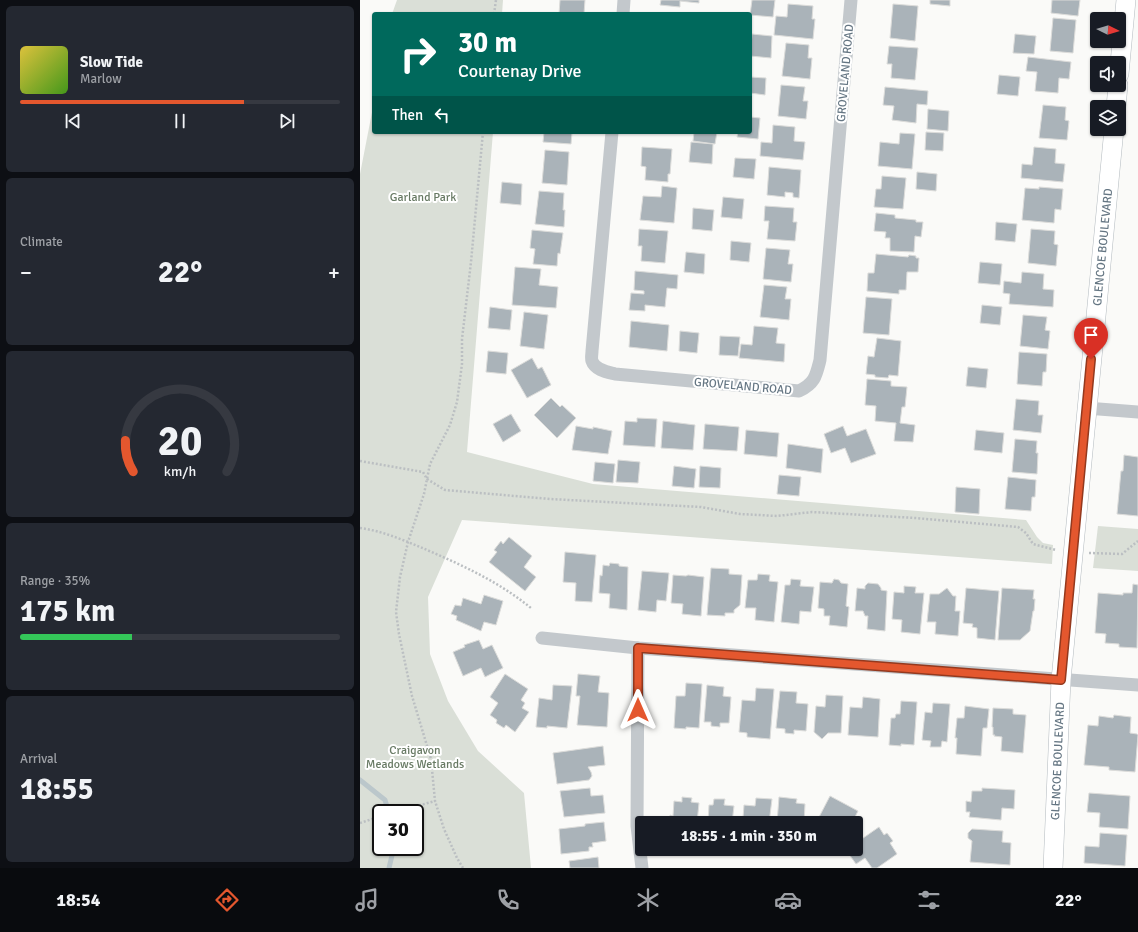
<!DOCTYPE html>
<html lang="en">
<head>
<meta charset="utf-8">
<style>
	body { margin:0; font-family:Signika,sans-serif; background:#242831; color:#f1f3f6; height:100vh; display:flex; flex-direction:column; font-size:15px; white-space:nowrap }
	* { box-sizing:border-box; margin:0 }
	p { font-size:13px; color:#9ea1a6 }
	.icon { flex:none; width:22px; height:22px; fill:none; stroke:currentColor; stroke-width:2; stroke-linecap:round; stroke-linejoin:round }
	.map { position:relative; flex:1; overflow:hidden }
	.details { display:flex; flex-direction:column; gap:6px; padding:6px; background:#0d0f14; width:360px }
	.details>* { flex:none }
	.hud { position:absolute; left:12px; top:12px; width:380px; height:122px; border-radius:4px; box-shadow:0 1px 3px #0004; background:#00695c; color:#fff; overflow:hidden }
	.needle { width:26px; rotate:95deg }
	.controls { position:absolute; left:730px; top:12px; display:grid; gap:8px }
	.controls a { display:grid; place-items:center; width:36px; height:36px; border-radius:4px; background:#171b24; box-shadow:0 1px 3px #0004; font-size:20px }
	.speed { position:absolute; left:12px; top:804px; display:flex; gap:8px; font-size:20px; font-weight:700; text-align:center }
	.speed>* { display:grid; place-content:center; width:52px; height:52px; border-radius:50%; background:#171b24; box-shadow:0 1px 3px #0004; line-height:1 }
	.speed .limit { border:2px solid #111; border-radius:6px; background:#fff; color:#111 }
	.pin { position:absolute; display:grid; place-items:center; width:34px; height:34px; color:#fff; margin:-41px -17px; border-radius:50% 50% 50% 0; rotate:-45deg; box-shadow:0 0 4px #0007 }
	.pin .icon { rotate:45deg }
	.me { position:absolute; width:44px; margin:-22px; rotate:0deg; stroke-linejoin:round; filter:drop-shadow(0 0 3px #0008) }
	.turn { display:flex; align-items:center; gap:14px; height:84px; padding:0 20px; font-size:18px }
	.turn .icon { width:52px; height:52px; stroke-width:2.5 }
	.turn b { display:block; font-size:28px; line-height:34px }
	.then { display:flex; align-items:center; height:38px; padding:0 20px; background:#0003; gap:8px; font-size:15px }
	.big { font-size:30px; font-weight:800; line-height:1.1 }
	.details .widget { flex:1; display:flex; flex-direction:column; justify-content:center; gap:6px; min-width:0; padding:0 14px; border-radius:6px; background:#242831 }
	.details .dial { align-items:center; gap:0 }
	.dial svg { height:104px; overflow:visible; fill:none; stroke:#363941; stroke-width:7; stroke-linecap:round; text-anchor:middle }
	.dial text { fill:#f1f3f6; stroke:none }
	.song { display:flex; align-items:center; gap:12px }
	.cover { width:48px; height:48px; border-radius:6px; background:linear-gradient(135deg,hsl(50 70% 55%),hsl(100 70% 35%)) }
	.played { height:4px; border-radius:2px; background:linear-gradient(90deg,#e4572e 70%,#363941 70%) }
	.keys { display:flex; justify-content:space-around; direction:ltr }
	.heat { display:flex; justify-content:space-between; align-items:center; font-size:22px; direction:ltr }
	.charge { height:6px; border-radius:3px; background:linear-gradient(90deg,#34c759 35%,#363941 0) }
	.trip { position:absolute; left:275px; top:816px; width:228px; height:40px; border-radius:4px; background:#171b24; box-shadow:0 1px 3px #0004; font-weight:800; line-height:40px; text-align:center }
	.dock { display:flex; height:64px; justify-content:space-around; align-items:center; background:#090b0e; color:#9ea1a6 }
	.dock .icon { width:28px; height:28px }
	.dock .selected { color:#e4572e }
	.dock b { font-size:18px; color:#f1f3f6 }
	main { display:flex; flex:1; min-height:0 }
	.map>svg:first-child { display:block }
</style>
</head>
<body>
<main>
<section class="details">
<div class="widget">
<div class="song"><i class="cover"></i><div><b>Slow Tide</b><p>Marlow</p></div></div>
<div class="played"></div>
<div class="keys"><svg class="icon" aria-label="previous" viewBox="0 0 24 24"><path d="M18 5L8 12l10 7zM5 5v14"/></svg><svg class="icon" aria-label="pause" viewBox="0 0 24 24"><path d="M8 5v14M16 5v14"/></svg><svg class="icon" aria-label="next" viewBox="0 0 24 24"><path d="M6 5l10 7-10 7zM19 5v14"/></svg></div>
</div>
<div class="widget"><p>Climate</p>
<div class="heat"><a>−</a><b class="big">22°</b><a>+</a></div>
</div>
<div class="widget dial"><svg viewBox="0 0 100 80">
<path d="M14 69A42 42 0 1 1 86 69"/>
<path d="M14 69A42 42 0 0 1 8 45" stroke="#e4572e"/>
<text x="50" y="56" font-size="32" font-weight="700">20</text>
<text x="50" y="72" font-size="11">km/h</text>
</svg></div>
<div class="widget"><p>Range · 35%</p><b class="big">175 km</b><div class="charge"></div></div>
<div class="widget"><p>Arrival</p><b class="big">18:55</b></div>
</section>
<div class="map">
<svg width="778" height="868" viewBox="0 0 778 868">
	<rect width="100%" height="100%" fill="#fafaf8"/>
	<g fill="#dadfd7" fill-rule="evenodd">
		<polygon points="37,0 143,0 142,14 32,14"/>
		<path d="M14,102v30h119l-26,320 126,32 433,36 11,17 6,6 10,2 -1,19 -590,-44 -34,77 2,57 18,47 30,50 46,42 7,75h-171v-694zM21,813h34v34h-34z"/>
		<polygon points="738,526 778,529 778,571 733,568"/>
	</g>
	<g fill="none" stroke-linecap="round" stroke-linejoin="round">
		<g stroke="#bbc7cb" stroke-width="5">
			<polyline points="0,780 25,800 29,813"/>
			<polyline points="29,868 34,847"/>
		</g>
	</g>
	<g fill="#aab3b9" stroke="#dcdcda">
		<polygon points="200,0 225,0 224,14 199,14"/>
		<polygon points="301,0 339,0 339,3 320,1 320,7 300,5"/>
		<polygon points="392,0 415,0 413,17 390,15"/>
		<polygon points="570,0 590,0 590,6 570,4"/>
		<polygon points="692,0 720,0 718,16 691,13"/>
		<polygon points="428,4 453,6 452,19 455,19 453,39 414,35 416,16 427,17"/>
		<polygon points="533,4 558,6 555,41 530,38"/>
		<polygon points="693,18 716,20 713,53 690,51"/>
		<polygon points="392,34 412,36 411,58 390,56"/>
		<polygon points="655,34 676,36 674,54 653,53"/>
		<polygon points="426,43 449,45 448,58 452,58 450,79 422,76"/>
		<polygon points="529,46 558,48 555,80 531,78 532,64 527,64"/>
		<polygon points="668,57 711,62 709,79 699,78 698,93 675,91 677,72 666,71"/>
		<polygon points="639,75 660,77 658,96 637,94"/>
		<polygon points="390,77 406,78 405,95 390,93"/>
		<polygon points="421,85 445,87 443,101 448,101 446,119 418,116"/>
		<polygon points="525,87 568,91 567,105 557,104 556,123 532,120 534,106 523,105"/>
		<polygon points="683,105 706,107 705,120 709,121 707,140 679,138"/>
		<polygon points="568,109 589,111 588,131 567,129"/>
		<polygon points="390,117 400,118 398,139 377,137 378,132 390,132"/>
		<polygon points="413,125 435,127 434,141 445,142 443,160 400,156 401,142 412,143"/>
		<polygon points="184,132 212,132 211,144 183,142"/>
		<polygon points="334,132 357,132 355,144 333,141"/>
		<polygon points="566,132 584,133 583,151 565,150"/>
		<polygon points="540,133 555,134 552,169 518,166 520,142 539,144"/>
		<polygon points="331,142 353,144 352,164 329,162"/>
		<polygon points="282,147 312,149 310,174 308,174 308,182 285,180 286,167 281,166"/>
		<polygon points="674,147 696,149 695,163 705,164 703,182 661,178 662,164 672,165"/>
		<polygon points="185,150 209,152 207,185 182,183"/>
		<polygon points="375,158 396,159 394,179 373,177"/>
		<polygon points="409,167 441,170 439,198 433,197 433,193 425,192 425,197 407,195"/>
		<polygon points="557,172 577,174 576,191 556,189"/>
		<polygon points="522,176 546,178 543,209 514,207 516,189 521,189"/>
		<polygon points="142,182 162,184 161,205 140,203"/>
		<polygon points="302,186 317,188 314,223 280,220 283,196 301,197"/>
		<polygon points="679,187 703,189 701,210 695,209 694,223 662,220 665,188 679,189"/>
		<polygon points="179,191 204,193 203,210 205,210 204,227 175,224"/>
		<polygon points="363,197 384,199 382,219 361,217"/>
		<polygon points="405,206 434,208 433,222 437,222 435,241 407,239 409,221 404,221"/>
		<polygon points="333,208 354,210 352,231 332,229"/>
		<polygon points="516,213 535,215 535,218 556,220 556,222 563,222 561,237 555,236 554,252 530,251 530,238 525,238 526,232 514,231"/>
		<polygon points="636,222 657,224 655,242 635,240"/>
		<polygon points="279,229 308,231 305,263 281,261 282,246 278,246"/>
		<polygon points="671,229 695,231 694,244 698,245 696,266 668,263"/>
		<polygon points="172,230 203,233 200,254 198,253 197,266 173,264 175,249 170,248"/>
		<polygon points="371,241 391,243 389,262 370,260"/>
		<polygon points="406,248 430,250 428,264 433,264 431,282 403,279"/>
		<polygon points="326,252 345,254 344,274 324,272"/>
		<polygon points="516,254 548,257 549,255 556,256 556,258 559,258 558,272 547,272 546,290 539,290 539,294 507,291 508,273 514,273"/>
		<polygon points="620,262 642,264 640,285 618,283"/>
		<polygon points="155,267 181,269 179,285 198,287 196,308 152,305"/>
		<polygon points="275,271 318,275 317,289 307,288 305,307 285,305 285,311 269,310 271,293 284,294 284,291 274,290"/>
		<polygon points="662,272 684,274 683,289 694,290 693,307 649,304 650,294 643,293 644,281 661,283"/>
		<polygon points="404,285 427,287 425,299 431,299 429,320 400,317"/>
		<polygon points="506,297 532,299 529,335 503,333"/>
		<polygon points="622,305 642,307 640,325 620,323"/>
		<polygon points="130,307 152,310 150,330 128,328"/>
		<polygon points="164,312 188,315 184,349 160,346"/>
		<polygon points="663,315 687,317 685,330 690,331 688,349 660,346"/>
		<polygon points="271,321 309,325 307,351 269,347"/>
		<polygon points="394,326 418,328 416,343 425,344 424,362 379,358 381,344 392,345"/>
		<polygon points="320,331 339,333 337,353 319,351"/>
		<polygon points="360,336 380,337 378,356 359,355"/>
		<polygon points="517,338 541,341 538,376 529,375 528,378 515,377 515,375 506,374 508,356 514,357"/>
		<polygon points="128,351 148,353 146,374 126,372"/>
		<polygon points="659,352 687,354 686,372 683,372 682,386 657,384"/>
		<polygon points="172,358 178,369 182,367 191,385 167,398 151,370"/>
		<polygon points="608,367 628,369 626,388 606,386"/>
		<polygon points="507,379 531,381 531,386 547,387 545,407 542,407 540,423 555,425 553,442 534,441 536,423 515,421 516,406 505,405"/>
		<polygon points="191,398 200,407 202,405 216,418 197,438 174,415"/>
		<polygon points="656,399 679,401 678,415 683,415 681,433 653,430"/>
		<polygon points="151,414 161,431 143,442 133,424"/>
		<polygon points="277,418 297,419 295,447 263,445 265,421 277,422"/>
		<polygon points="303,421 335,425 333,450 301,448"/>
		<polygon points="345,424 379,427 377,451 343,449"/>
		<polygon points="216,426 233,429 233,427 252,431 248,454 212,450"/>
		<polygon points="483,426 487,436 506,429 516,454 491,463 485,448 471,453 464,434"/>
		<polygon points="386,430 419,433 417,457 384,454"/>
		<polygon points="616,430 644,433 642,453 614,450"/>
		<polygon points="655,439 677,441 676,453 678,453 677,474 652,472"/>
		<polygon points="428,444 463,449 461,473 426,468"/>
		<polygon points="764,455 778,457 778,516 757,514 761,471 763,471"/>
		<polygon points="258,460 280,462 278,483 256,482"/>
		<polygon points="235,462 255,464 253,483 233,481"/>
		<polygon points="314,466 336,469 334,488 312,486"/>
		<polygon points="340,466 361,468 360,488 339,487"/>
		<polygon points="419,475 441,477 439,496 417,494"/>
		<polygon points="648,477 676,480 675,497 672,497 671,511 645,509"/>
		<polygon points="596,487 620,489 619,514 595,512"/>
		<polygon points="149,537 172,556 164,567 176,577 165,591 129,562 137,552 134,550 141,541 143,544"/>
		<polygon points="205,552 236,555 232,602 215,601 216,583 203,582"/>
		<polygon points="250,563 259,564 259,566 268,567 267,610 249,608 250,594 239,593 240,575 242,576 243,565 249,566"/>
		<polygon points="351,568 369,569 369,574 382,575 380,605 374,610 374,613 365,613 365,616 347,615"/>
		<polygon points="282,571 309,573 306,601 297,600 296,612 278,610"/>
		<polygon points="398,574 410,575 409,581 418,582 414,622 395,620 396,608 385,608 388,580 397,580"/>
		<polygon points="313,575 326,576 328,575 344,577 341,616 322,614 323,604 311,603"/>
		<polygon points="431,579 441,580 440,586 454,587 451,612 440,611 439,624 421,622 425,585 430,585"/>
		<polygon points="474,579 479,580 481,583 488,584 486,606 489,607 487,627 469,625 470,616 464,616 464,609 458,608 460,582 472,583"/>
		<polygon points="508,583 518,584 521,588 521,590 527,591 525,631 507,629 508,616 505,616 503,611 495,611 497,588 505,589 505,586"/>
		<polygon points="773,584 778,585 777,648 759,647 759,644 745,643 746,634 735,633 738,593 763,595 763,593 772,593"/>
		<polygon points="544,586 556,587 555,593 564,593 560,634 541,632 542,620 532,619 534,592 544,593"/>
		<polygon points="587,588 593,596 596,596 595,611 600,611 598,636 575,634 576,622 567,622 570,594 579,594"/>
		<polygon points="606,588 639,591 635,640 617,638 617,628 612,627 613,624 603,623"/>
		<polygon points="642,588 674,590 673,599 675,599 674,611 673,611 670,631 660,640 638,640"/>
		<polygon points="124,595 143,601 136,625 124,622 121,631 96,620 97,616 91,614 95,605 101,606 103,598 121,604"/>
		<polygon points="119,640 123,649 132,645 143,668 125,677 121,668 103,676 93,652 105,647 104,645"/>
		<polygon points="145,674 168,689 161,700 165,703 162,708 169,712 155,732 146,725 144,728 136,723 137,720 130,715 138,703 130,697"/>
		<polygon points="218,674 240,676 238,692 249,693 247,727 217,725 220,696 216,696"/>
		<polygon points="326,683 342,684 339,728 326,727 326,729 314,728 316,696 325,696"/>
		<polygon points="193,685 212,686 207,728 187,726 187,728 176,727 179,698 192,700"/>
		<polygon points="347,685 364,687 363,696 371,697 369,723 360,723 360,727 351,726 351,722 344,722"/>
		<polygon points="396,688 414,689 410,739 387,737 387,733 379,732 382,700 395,701"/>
		<polygon points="420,691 437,692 436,703 448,704 446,731 434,730 434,734 425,733 425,729 416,728"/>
		<polygon points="466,695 483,696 481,733 468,733 462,739 454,732 456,706 465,707"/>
		<polygon points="503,697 520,699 518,737 488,735 490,707 502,708"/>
		<polygon points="541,701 557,702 554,745 541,744 541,746 529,745 531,718 535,718 536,714 540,714"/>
		<polygon points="573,703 590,704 587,742 582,741 581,747 570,747 571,741 562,740 565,712 572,713"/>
		<polygon points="605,706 629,709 627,728 623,728 621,756 596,754 597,738 595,738 597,718 604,718"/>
		<polygon points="633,708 653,709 653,714 666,715 663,753 641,751 642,737 634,736 635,735 633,735 633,727 632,727"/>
		<polygon points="754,715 771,717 770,733 777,734 778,735 775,772 749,770 749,767 724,765 728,725 738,726 739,716 753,718"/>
		<polygon points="243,746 245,765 228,767 231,772 232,776 229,780 197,784 193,753"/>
		<polygon points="230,788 231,796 243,795 245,813 204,817 200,791"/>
		<polygon points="622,788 655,790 654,809 642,808 641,820 609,817 610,812 606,812 606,801 611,802 612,791 622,791"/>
		<polygon points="729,793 770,796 768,829 739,827 740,813 727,812"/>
		<polygon points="470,796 498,811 493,821 493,823 460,823 457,821"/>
		<polygon points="322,797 332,798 331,802 339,803 337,823 310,823 310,815 313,816 314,801 322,802"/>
		<polygon points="419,797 437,799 436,803 445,804 444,823 417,823"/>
		<polygon points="396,798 412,799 409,823 384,823 385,819 383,818 384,805 395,806"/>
		<polygon points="354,799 365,799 364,805 374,806 372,823 348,823 349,805 353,805"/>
		<polygon points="244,822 246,841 232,843 233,847 229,847 229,851 201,854 199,829 225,826 225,824"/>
		<polygon points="519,827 524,835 527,833 533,841 530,843 537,854 517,868 512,868 505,858 496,864 486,850 488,849 496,849 496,843"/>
		<polygon points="612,829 643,831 642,842 651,843 650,865 610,862 612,841 608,838 608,833"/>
		<polygon points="740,833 767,835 765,866 724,863 725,846 739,847"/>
		<polygon points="238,857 239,868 210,868 209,861"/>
	</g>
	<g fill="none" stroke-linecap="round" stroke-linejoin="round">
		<g stroke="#b3babf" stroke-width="20">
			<g id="secondary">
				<polyline points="759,74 766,0"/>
				<polyline points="756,107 758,85"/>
				<path id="s1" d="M693,868l8,-188 53,-551"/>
			</g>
		</g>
		<g stroke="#bbbfc2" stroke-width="2.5" stroke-dasharray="2 2" stroke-linecap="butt">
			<polyline points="134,14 136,0"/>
			<polyline points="0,461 63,472 67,479 85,490 190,499 341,507 380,514 417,516 452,512 555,518 658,527 666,533 673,544 696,550"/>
			<path d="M0,528c23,3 46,13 67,22 37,16 72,32 104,58"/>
			<polyline points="729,553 762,554 778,541"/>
			<polyline points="32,813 75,801"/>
			<polyline points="0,823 21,816"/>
			<polyline points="103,868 97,858 84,829 75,801 71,759 52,696 39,634 36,612 40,577 48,542 64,494 70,464 90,425 97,402 102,364 102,339 111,262 123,132"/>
		</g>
		<g stroke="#c3c8cc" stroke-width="13">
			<polyline points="263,14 264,0"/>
			<path d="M252,132l-20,219c0,3 -1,7 0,10 3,9 15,11 23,13l184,17c16,-8 17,-15 21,-31l31,-360"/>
			<polyline points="726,408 778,412"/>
			<polyline points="182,638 278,648 778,685"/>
			<polyline points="278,648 277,826 282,868"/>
		</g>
		<use href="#secondary" stroke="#fff" stroke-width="19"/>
	</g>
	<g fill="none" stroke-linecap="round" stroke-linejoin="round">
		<g stroke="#94391e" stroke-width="10">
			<polyline id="route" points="278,710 278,648 701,680 731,359"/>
		</g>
		<use href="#route" stroke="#e4572e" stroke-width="7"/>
	</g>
	<g text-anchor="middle" stroke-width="4" stroke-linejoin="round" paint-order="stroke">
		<g font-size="12" fill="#657683" stroke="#fff">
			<text transform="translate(485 73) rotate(-85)" y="4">GROVELAND ROAD</text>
			<text dy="4" stroke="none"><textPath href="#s1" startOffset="623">GLENCOE BOULEVARD</textPath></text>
			<text transform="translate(383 386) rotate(5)" y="4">GROVELAND ROAD</text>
			<text dy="4" stroke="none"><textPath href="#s1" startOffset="107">GLENCOE BOULEVARD</textPath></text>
		</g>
		<g font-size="12" fill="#687a64" stroke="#fff">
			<text x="63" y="201">Garland Park</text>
			<text x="55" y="754">Craigavon<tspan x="55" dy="14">Meadows Wetlands</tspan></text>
		</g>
	</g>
</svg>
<div class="controls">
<a><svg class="needle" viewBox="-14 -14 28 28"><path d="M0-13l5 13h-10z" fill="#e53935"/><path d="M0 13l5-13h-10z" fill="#9ea1a6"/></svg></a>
<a><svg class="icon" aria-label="sound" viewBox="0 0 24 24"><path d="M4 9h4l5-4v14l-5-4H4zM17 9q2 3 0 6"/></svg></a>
<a><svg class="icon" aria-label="layers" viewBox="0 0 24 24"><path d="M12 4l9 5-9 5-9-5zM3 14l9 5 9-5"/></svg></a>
</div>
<div class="speed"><div class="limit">30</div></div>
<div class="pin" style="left:731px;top:359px;background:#d93025"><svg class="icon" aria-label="arrive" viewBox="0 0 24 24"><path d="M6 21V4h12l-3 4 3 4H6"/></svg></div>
<svg class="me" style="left:278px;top:710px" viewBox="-20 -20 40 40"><path d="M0-17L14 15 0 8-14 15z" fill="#e4572e" stroke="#fff" stroke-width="4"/></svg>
<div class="trip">18:55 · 1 min · 350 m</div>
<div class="hud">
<div class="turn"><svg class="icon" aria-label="right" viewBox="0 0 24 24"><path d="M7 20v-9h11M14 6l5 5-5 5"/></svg><div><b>30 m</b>Courtenay Drive</div></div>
<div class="then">Then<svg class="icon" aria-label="left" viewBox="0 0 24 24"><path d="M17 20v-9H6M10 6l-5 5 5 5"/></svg></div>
</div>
</div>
</main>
<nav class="dock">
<b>18:54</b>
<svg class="icon selected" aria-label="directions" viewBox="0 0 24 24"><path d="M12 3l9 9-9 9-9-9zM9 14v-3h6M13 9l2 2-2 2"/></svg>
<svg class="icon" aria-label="music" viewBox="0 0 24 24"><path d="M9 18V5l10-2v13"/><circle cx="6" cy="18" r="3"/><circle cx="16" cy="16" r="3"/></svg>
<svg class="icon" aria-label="phone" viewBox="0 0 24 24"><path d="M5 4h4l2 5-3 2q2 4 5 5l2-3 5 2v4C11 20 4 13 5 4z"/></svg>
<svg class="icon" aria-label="climate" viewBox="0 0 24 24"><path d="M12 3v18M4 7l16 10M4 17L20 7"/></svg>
<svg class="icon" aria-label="car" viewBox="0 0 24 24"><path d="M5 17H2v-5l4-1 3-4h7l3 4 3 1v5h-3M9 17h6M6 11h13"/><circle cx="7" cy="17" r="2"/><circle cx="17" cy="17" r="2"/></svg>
<svg class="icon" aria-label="filters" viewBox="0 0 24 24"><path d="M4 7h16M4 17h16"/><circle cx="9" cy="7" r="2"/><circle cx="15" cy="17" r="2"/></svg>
<b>22°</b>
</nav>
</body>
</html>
